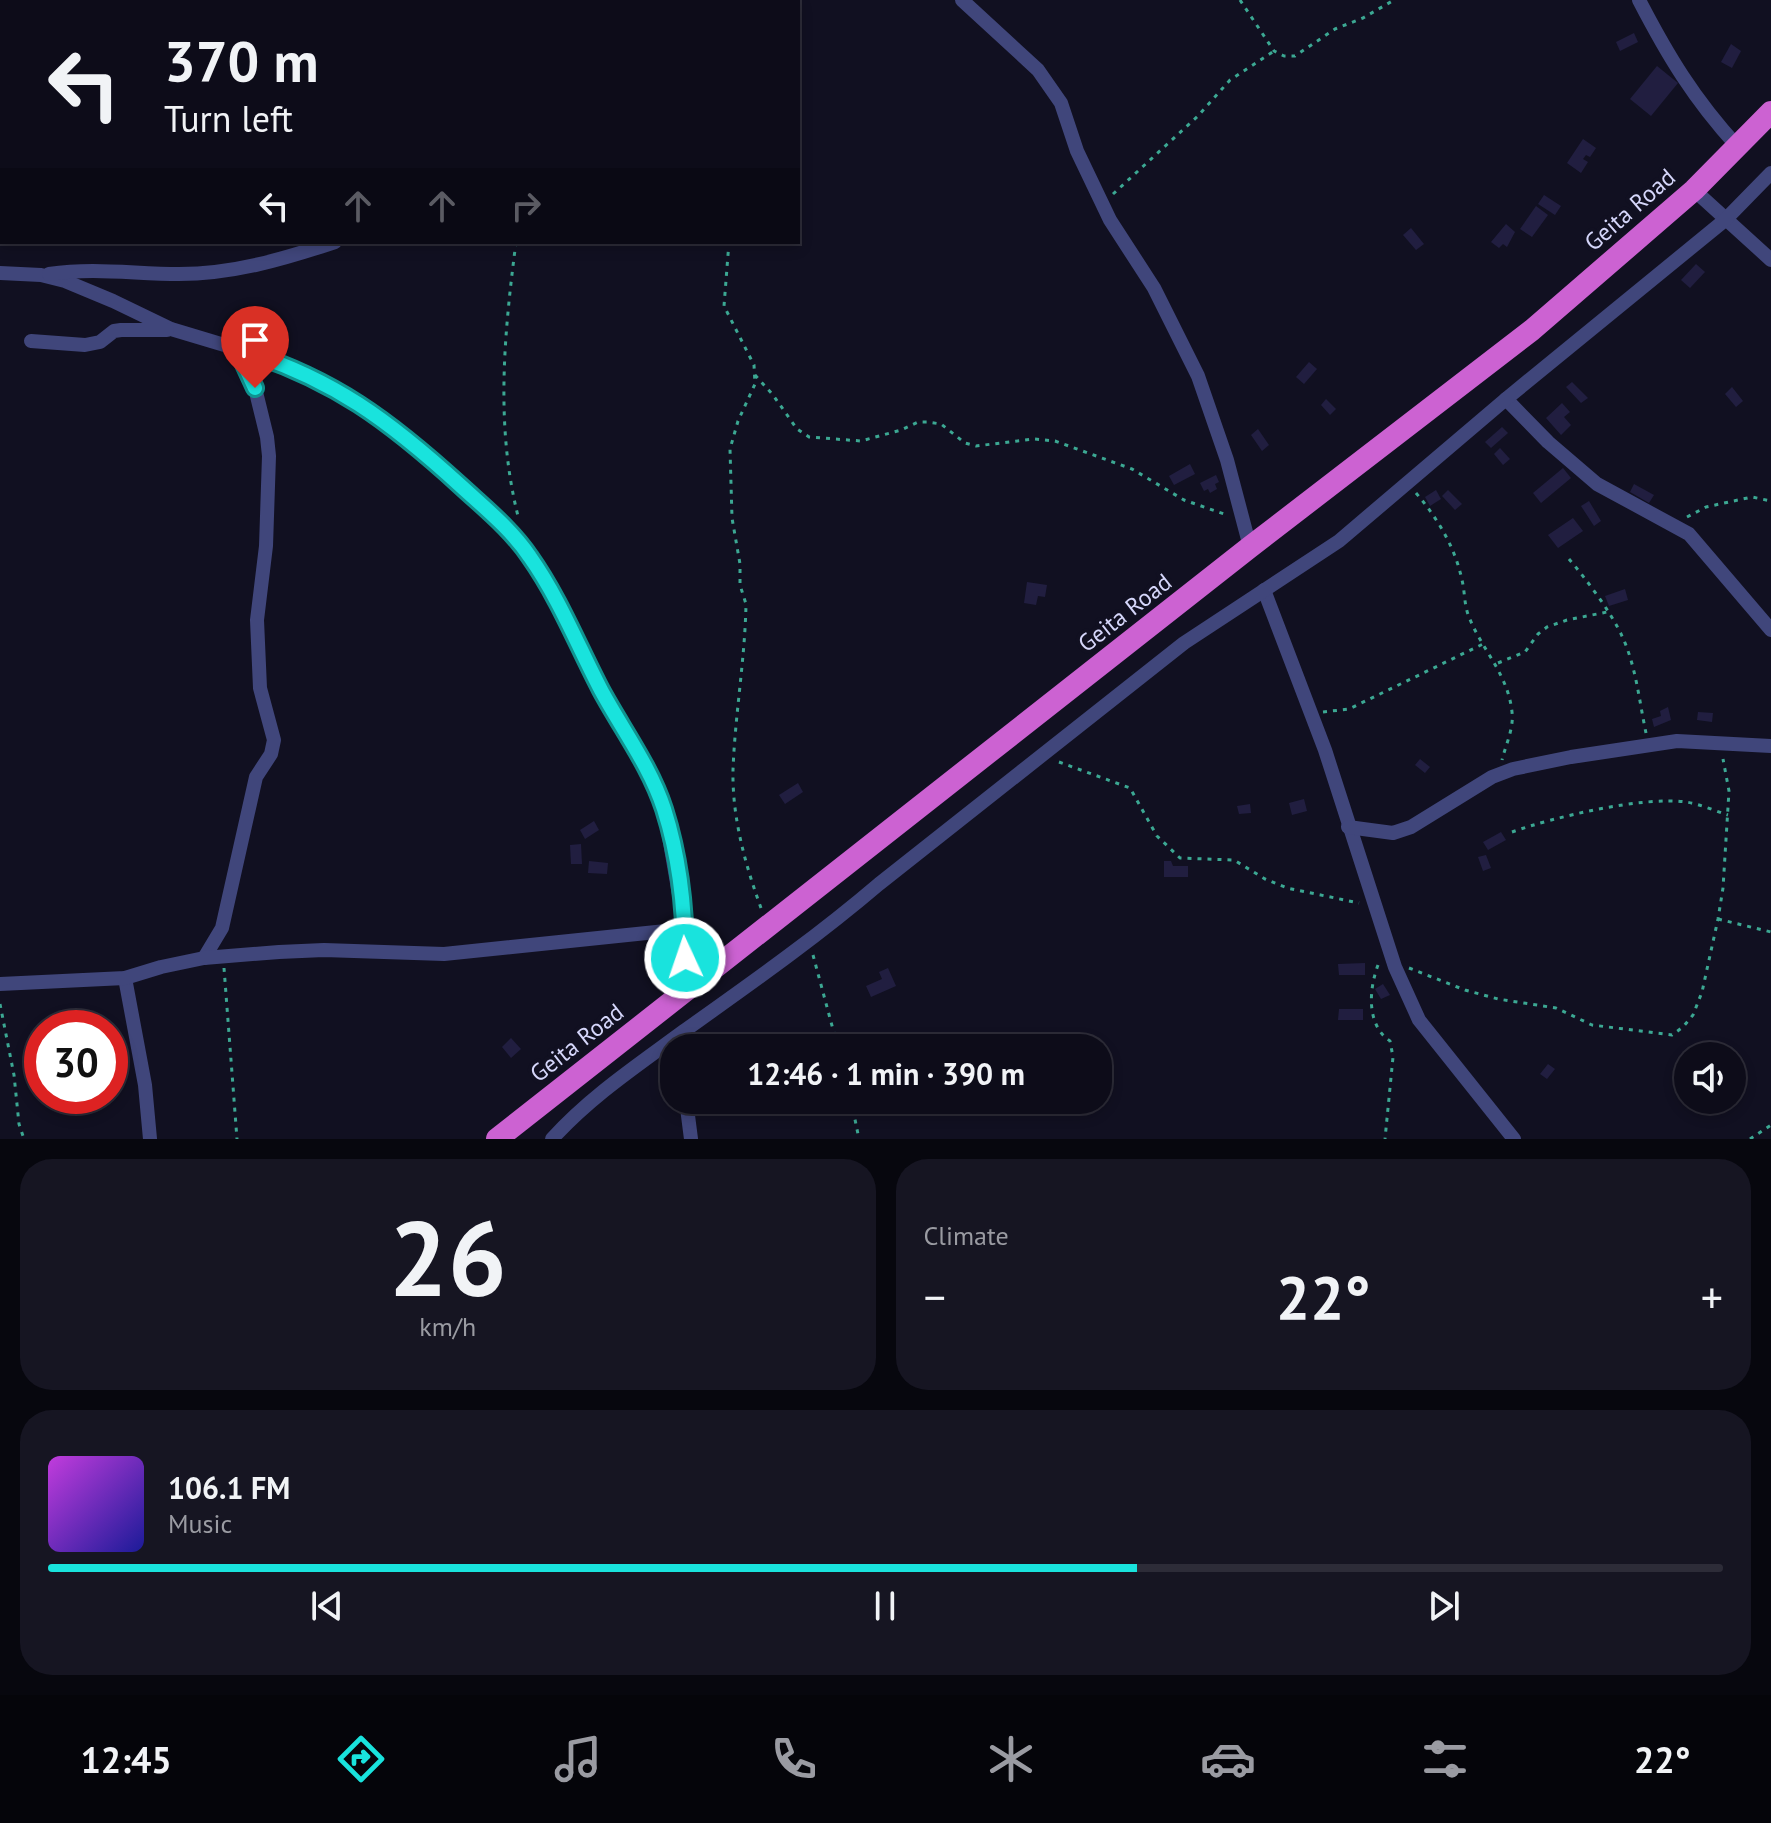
<!DOCTYPE html>
<html lang="en">
<head>
<meta charset="utf-8">
<style>
	body { margin:0; font-family:"PT Sans",sans-serif; background:#161522; color:#f1f3f6; height:100vh; display:flex; flex-direction:column; font-size:30px; white-space:nowrap }
	* { box-sizing:border-box; margin:0 }
	p { font-size:26px; color:#9a9ba2 }
	.icon { flex:none; width:44px; height:44px; fill:none; stroke:currentColor; stroke-width:2; stroke-linecap:round; stroke-linejoin:round }
	.map { position:relative; height:1139px; overflow:hidden }
	.sheet { display:flex; flex-direction:column; gap:20px; padding:20px; background:#07070e; flex:1 }
	.sheet>* { flex:none }
	.guide { position:absolute; left:0px; top:0px; width:800px; height:244px; box-shadow:0 4px 12px #0003,0 0 0 2px #2d2c38; background:#0d0c19; color:#f1f3f6; overflow:hidden }
	.fabs { position:absolute; left:1674px; top:1042px; display:grid; gap:16px }
	.fabs a { display:grid; place-items:center; width:72px; height:72px; border-radius:50%; background:#0d0c19; box-shadow:0 4px 12px #0003,0 0 0 2px #2d2c38; font-size:40px }
	.speed { position:absolute; left:24px; top:1010px; display:flex; gap:16px; font-size:40px; font-weight:700; text-align:center }
	.speed>* { display:grid; place-content:center; width:104px; height:104px; border-radius:50%; background:#0d0c19; box-shadow:0 4px 12px #0003,0 0 0 2px #2d2c38; line-height:1 }
	.speed .limit { border:12px solid #d22; background:#fff; color:#111 }
	.pin { position:absolute; display:grid; place-items:center; width:68px; height:68px; color:#fff; margin:-82px -34px; border-radius:50% 50% 50% 0; rotate:-45deg; box-shadow:0 0 8px #0007 }
	.pin .icon { rotate:45deg }
	.me { position:absolute; width:88px; margin:-44px; rotate:357deg; stroke-linejoin:round; filter:drop-shadow(0 0 6px #0008) }
	.turn { display:flex; align-items:center; gap:28px; height:168px; padding:0 32px; font-size:36px }
	.turn .icon { width:104px; height:104px; stroke-width:2.5 }
	.turn b { display:block; font-size:56px; line-height:68px }
	.lanes { display:flex; align-items:center; height:76px; padding:0 32px; background:#0003; justify-content:center; gap:40px; direction:ltr }
	.lanes .off { opacity:.35 }
	.big { font-size:60px; font-weight:700; line-height:1.1 }
	.sheet .tile { flex:1; display:flex; flex-direction:column; justify-content:center; gap:12px; min-width:0; padding:0 28px; border-radius:32px; background:#161522 }
	.sheet .dial { align-items:center; gap:0 }
	.dial b { font-size:104px; line-height:1 }
	.song { display:flex; align-items:center; gap:24px }
	.cover { width:96px; height:96px; border-radius:12px; background:linear-gradient(135deg,hsl(290 70% 55%),hsl(240 70% 35%)) }
	.played { height:8px; border-radius:4px; background:linear-gradient(90deg,#19e3dd 65%,#2d2c38 65%) }
	.keys { display:flex; justify-content:space-around; direction:ltr }
	.heat { display:flex; justify-content:space-between; align-items:center; font-size:44px; direction:ltr }
	.sheet .tiles { flex:1; display:grid; gap:20px; grid-template-columns:1fr 1fr }
	.tile:last-child { grid-column:span 2 }
	.trip { position:absolute; left:660px; top:1034px; width:452px; height:80px; border-radius:32px; background:#0d0c19; box-shadow:0 4px 12px #0003,0 0 0 2px #2d2c38; font-weight:700; line-height:80px; text-align:center }
	.tab-bar { display:flex; height:128px; justify-content:space-around; align-items:center; background:#05050a; color:#9a9ba2 }
	.tab-bar .icon { width:56px; height:56px }
	.tab-bar .current { color:#19e3dd }
	.tab-bar b { font-size:36px; color:#f1f3f6 }
	.map>svg:first-child { display:block }
</style>
</head>
<body>
<div class="map">
<svg width="1771" height="1139" viewBox="0 0 1771 1139">
	<rect width="100%" height="100%" fill="#111021"/>
	<g fill="#211e40">
		<polygon points="1634,33 1638,42 1620,51 1616,42"/>
		<polygon points="1731,44 1741,51 1732,68 1721,62"/>
		<polygon points="1657,66 1678,83 1651,116 1630,99"/>
		<polygon points="1583,139 1596,148 1590,157 1586,155 1583,159 1588,162 1581,173 1567,163"/>
		<polygon points="1544,195 1561,206 1555,215 1538,204"/>
		<polygon points="1536,206 1548,215 1532,237 1520,229"/>
		<polygon points="1506,224 1515,232 1507,247 1503,244 1499,248 1491,242"/>
		<polygon points="1411,228 1424,244 1416,250 1403,235"/>
		<polygon points="1696,264 1705,272 1690,288 1681,280"/>
		<polygon points="1309,362 1317,369 1304,384 1296,377"/>
		<polygon points="1572,382 1588,398 1581,403 1566,387"/>
		<polygon points="1732,387 1743,401 1736,407 1725,394"/>
		<polygon points="1326,399 1336,409 1330,415 1321,405"/>
		<polygon points="1562,403 1570,412 1564,417 1571,425 1561,435 1546,418"/>
		<polygon points="1502,427 1508,433 1491,448 1485,442"/>
		<polygon points="1258,429 1269,445 1262,451 1251,435"/>
		<polygon points="1500,448 1510,459 1503,465 1494,454"/>
		<polygon points="1190,464 1195,474 1174,485 1169,476"/>
		<polygon points="1563,468 1571,478 1541,503 1533,493"/>
		<polygon points="1216,475 1219,482 1215,484 1217,489 1210,493 1208,489 1204,491 1200,483"/>
		<polygon points="1634,484 1654,495 1649,503 1630,492"/>
		<polygon points="1436,490 1441,499 1430,506 1425,497"/>
		<polygon points="1448,490 1462,504 1455,510 1442,496"/>
		<polygon points="1589,501 1601,521 1594,526 1581,506"/>
		<polygon points="1573,518 1583,531 1558,548 1548,535"/>
		<polygon points="1027,582 1047,585 1045,597 1038,596 1036,605 1024,603"/>
		<polygon points="1625,589 1628,600 1609,606 1605,596"/>
		<polygon points="1668,707 1671,720 1654,727 1652,719 1661,716 1660,711"/>
		<polygon points="1698,712 1713,713 1712,722 1697,720"/>
		<polygon points="1420,759 1430,767 1425,773 1415,765"/>
		<polygon points="798,783 803,792 785,804 779,795"/>
		<polygon points="1304,799 1307,811 1292,815 1289,803"/>
		<polygon points="1250,804 1251,813 1239,814 1237,806"/>
		<polygon points="594,821 599,830 585,839 580,830"/>
		<polygon points="1501,832 1506,840 1488,850 1483,842"/>
		<polygon points="581,844 582,864 571,864 570,845"/>
		<polygon points="1486,855 1491,868 1483,871 1478,857"/>
		<polygon points="589,861 608,863 607,874 588,873"/>
		<polygon points="1164,861 1171,861 1173,866 1188,866 1188,877 1164,877"/>
		<polygon points="1365,963 1365,975 1339,975 1338,964"/>
		<polygon points="888,968 896,986 871,997 866,986 882,979 879,972"/>
		<polygon points="1383,984 1390,995 1381,999 1375,989"/>
		<polygon points="1339,1009 1363,1009 1363,1020 1338,1020"/>
		<polygon points="511,1038 521,1049 511,1058 502,1047"/>
		<polygon points="1548,1064 1555,1069 1547,1079 1540,1074"/>
	</g>
	<g fill="none" stroke-linecap="round" stroke-linejoin="round">
		<g stroke="#3ca893" stroke-width="3" stroke-dasharray="4 6" stroke-linecap="butt">
			<polyline points="1240,0 1274,51 1284,56 1295,56 1335,29 1363,18 1394,0"/>
			<polyline points="562,2 563,0"/>
			<polyline points="784,2 785,0"/>
			<polyline points="1113,194 1198,116 1230,80 1274,51"/>
			<path d="M516,242c-12,93 -21,186 3,278"/>
			<path d="M729,242l-5,64 30,59 1,19 -17,37 -8,28 2,69 8,46v21l6,19c-1,55 -11,111 -13,166 -1,47 12,94 28,138"/>
			<polyline points="755,375 773,395 797,429 809,437 861,441 901,430 918,422 927,422 941,424 965,443 976,446 1034,439 1055,441 1132,469 1184,500 1227,515"/>
			<path d="M1416,493c22,26 39,54 46,87 3,12 2,25 7,37 13,33 39,57 43,95 2,16 -6,32 -10,48"/>
			<polyline points="1687,517 1706,507 1752,497 1771,501"/>
			<path d="M1569,559c17,20 42,53 53,77 14,30 17,64 24,97"/>
			<polyline points="1498,663 1525,652 1538,634 1547,627 1567,620 1607,612"/>
			<polyline points="1323,712 1349,709 1483,644"/>
			<polyline points="1059,762 1130,788 1157,836 1180,858 1234,860 1265,879 1287,888 1359,903"/>
			<path d="M1512,832c42,-15 131,-36 174,-30 14,2 29,9 42,13"/>
			<polyline points="1718,919 1771,932"/>
			<polyline points="813,955 838,1048"/>
			<path d="M1378,965c-9,24 -12,60 12,76l3,16 -8,82"/>
			<polyline points="224,968 237,1139"/>
			<polyline points="1409,968 1465,990 1498,999 1556,1008 1592,1025 1672,1035 1683,1027 1693,1015 1702,992 1718,919 1723,888 1729,791 1723,759"/>
			<polyline points="0,1004 14,1075 19,1124 24,1139"/>
			<polyline points="851,1100 859,1139"/>
			<polyline points="1750,1139 1771,1125"/>
		</g>
		<g stroke="#40467b" stroke-width="14">
			<polyline points="962,0 1038,70 1061,103 1077,151 1110,220 1154,288 1198,376 1227,460 1250,547"/>
			<path d="M1639,0c29,56 55,99 98,146"/>
			<polyline points="753,2 758,0"/>
			<polyline points="1694,190 1771,260"/>
			<polyline points="0,273 41,275 65,281 113,301 171,329 281,362 330,385 403,434 512,534 529,555 553,594 609,704 650,776 664,808 685,929 683,993"/>
			<path d="M49,274c46,-7 85,0 130,0 54,0 105,-15 156,-32"/>
			<polyline points="31,341 85,345 100,342 114,331 121,330 167,330"/>
			<polyline points="1506,399 1548,442 1597,484 1689,534 1771,630"/>
			<polyline points="1264,590 1325,750 1395,967 1419,1020 1514,1139"/>
			<polyline points="1348,827 1393,833 1411,827 1492,777 1513,769 1571,757 1677,741 1771,746"/>
			<polyline points="204,958 222,928 256,777 271,754 274,740 260,688 257,620 266,546 269,456 267,437 255,388 237,349"/>
			<polyline points="125,978 145,1085 150,1139"/>
			<polyline points="0,984 125,978 161,967 204,958 279,952 324,950 444,954 685,929"/>
			<polyline points="686,1100 691,1139"/>
			<path d="M552,1139c39,-43 86,-74 132,-108 66,-47 133,-94 195,-147l305,-241 155,-102 167,-142 219,-179 46,-47"/>
		</g>
		<polyline stroke="#cc62d2" stroke-width="22" points="497,1139 1250,547 1532,330 1694,190 1771,112"/>
	</g>
	<g fill="none" stroke-linecap="round" stroke-linejoin="round">
		<g stroke="#109490" stroke-width="20">
			<path id="route" d="M255,388l-18,-39c95,28 154,73 225,138 24,22 50,43 68,70 29,41 48,89 71,133 21,39 49,76 63,119 15,47 21,100 21,149"/>
		</g>
		<use href="#route" stroke="#19e3dd" stroke-width="14"/>
	</g>
	<g text-anchor="middle" stroke-width="8" stroke-linejoin="round" paint-order="stroke">
		<g font-size="24" fill="#d5d6fa" stroke="#111021">
			<text transform="translate(1630 210) rotate(-41)" y="8">Geita Road</text>
			<text transform="translate(1125 613) rotate(-38)" y="8">Geita Road</text>
			<text transform="translate(577 1043) rotate(-38)" y="8">Geita Road</text>
		</g>
	</g>
</svg>
<div class="fabs">
<a><svg class="icon" aria-label="sound" viewBox="0 0 24 24"><path d="M4 9h4l5-4v14l-5-4H4zM17 9q2 3 0 6"/></svg></a>
</div>
<div class="speed"><div class="limit">30</div></div>
<div class="pin" style="left:255px;top:388px;background:#d93025"><svg class="icon" aria-label="arrive" viewBox="0 0 24 24"><path d="M6 21V4h12l-3 4 3 4H6"/></svg></div>
<svg class="me" style="left:685px;top:958px" viewBox="-20 -20 40 40"><circle r="17" fill="#19e3dd" stroke="#fff" stroke-width="3"/><path d="M0-11L8 9 0 5-8 9z" fill="#fff"/></svg>
<div class="trip">12:46 · 1 min · 390 m</div>
<div class="guide">
<div class="turn"><svg class="icon" aria-label="left" viewBox="0 0 24 24"><path d="M17 20v-9H6M10 6l-5 5 5 5"/></svg><div><b>370 m</b>Turn left</div></div>
<div class="lanes"><svg class="icon" aria-label="left" viewBox="0 0 24 24"><path d="M17 20v-9H6M10 6l-5 5 5 5"/></svg><svg class="icon off" aria-label="ahead" viewBox="0 0 24 24"><path d="M12 20V5M6 11l6-6 6 6"/></svg><svg class="icon off" aria-label="ahead" viewBox="0 0 24 24"><path d="M12 20V5M6 11l6-6 6 6"/></svg><svg class="icon off" aria-label="right" viewBox="0 0 24 24"><path d="M7 20v-9h11M14 6l5 5-5 5"/></svg></div>
</div>
</div>
<section class="sheet">
<div class="tiles">
<div class="tile dial"><b>26</b><p>km/h</p></div>
<div class="tile"><p>Climate</p>
<div class="heat"><a>−</a><b class="big">22°</b><a>+</a></div>
</div>
<div class="tile">
<div class="song"><i class="cover"></i><div><b>106.1 FM</b><p>Music</p></div></div>
<div class="played"></div>
<div class="keys"><svg class="icon" aria-label="previous" viewBox="0 0 24 24"><path d="M18 5L8 12l10 7zM5 5v14"/></svg><svg class="icon" aria-label="pause" viewBox="0 0 24 24"><path d="M8 5v14M16 5v14"/></svg><svg class="icon" aria-label="next" viewBox="0 0 24 24"><path d="M6 5l10 7-10 7zM19 5v14"/></svg></div>
</div>
</div>
</section>
<nav class="tab-bar">
<b>12:45</b>
<svg class="icon current" aria-label="directions" viewBox="0 0 24 24"><path d="M12 3l9 9-9 9-9-9zM9 14v-3h6M13 9l2 2-2 2"/></svg>
<svg class="icon" aria-label="music" viewBox="0 0 24 24"><path d="M9 18V5l10-2v13"/><circle cx="6" cy="18" r="3"/><circle cx="16" cy="16" r="3"/></svg>
<svg class="icon" aria-label="phone" viewBox="0 0 24 24"><path d="M5 4h4l2 5-3 2q2 4 5 5l2-3 5 2v4C11 20 4 13 5 4z"/></svg>
<svg class="icon" aria-label="climate" viewBox="0 0 24 24"><path d="M12 3v18M4 7l16 10M4 17L20 7"/></svg>
<svg class="icon" aria-label="car" viewBox="0 0 24 24"><path d="M5 17H2v-5l4-1 3-4h7l3 4 3 1v5h-3M9 17h6M6 11h13"/><circle cx="7" cy="17" r="2"/><circle cx="17" cy="17" r="2"/></svg>
<svg class="icon" aria-label="filters" viewBox="0 0 24 24"><path d="M4 7h16M4 17h16"/><circle cx="9" cy="7" r="2"/><circle cx="15" cy="17" r="2"/></svg>
<b>22°</b>
</nav>
</body>
</html>
